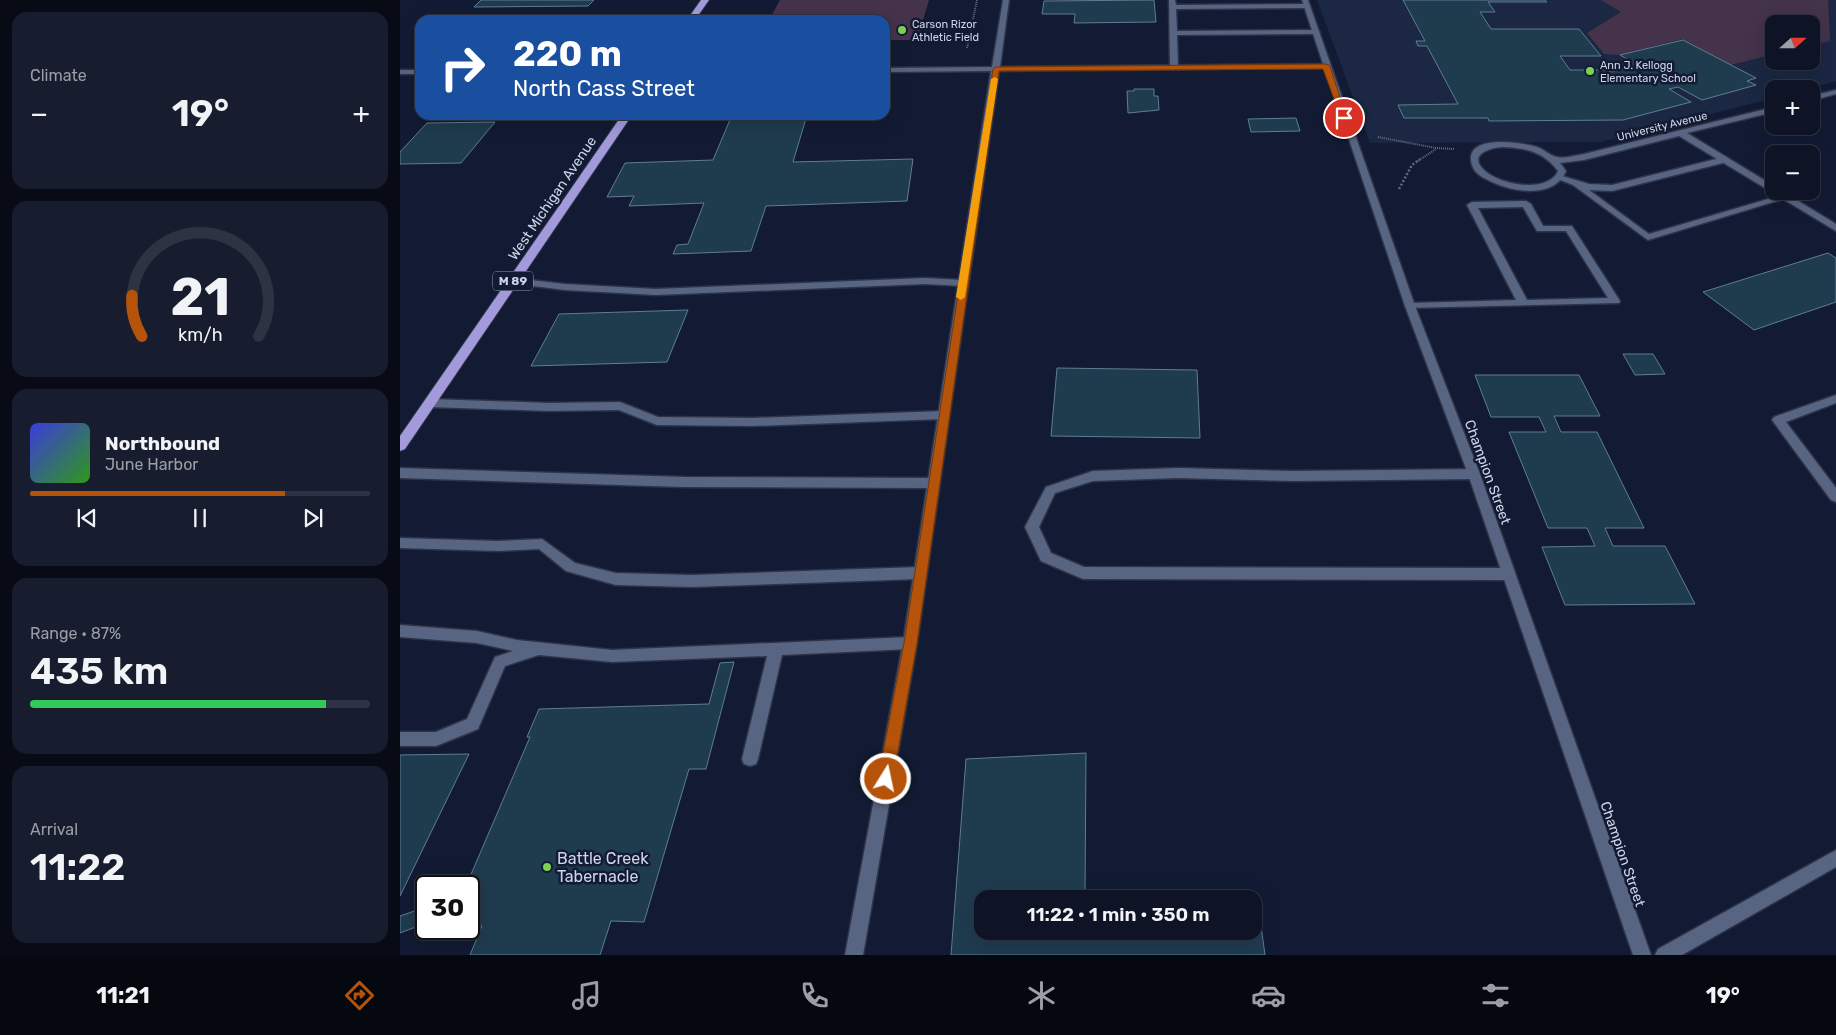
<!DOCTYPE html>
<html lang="en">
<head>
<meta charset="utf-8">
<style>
	body { margin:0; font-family:Rubik,sans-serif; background:#171d2e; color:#f1f3f6; height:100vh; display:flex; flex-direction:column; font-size:19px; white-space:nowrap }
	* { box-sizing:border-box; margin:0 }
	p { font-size:16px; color:#9b9ea7 }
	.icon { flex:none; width:28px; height:28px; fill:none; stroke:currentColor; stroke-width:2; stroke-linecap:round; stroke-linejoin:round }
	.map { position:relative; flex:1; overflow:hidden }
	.drawer { display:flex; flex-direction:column; gap:12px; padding:12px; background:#080b15; width:400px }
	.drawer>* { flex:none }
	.hud { position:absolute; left:15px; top:15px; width:475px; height:105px; border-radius:15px; box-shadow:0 5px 20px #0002,0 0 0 1px #2e3343; background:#1a4fa0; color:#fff; overflow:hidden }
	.needle { width:32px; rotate:69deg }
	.buttons { position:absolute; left:1365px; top:15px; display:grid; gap:10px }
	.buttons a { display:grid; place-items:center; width:55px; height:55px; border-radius:10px; background:#0e1426; box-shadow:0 5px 20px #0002,0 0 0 1px #2e3343; font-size:25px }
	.speed { position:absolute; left:15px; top:875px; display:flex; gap:10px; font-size:25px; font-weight:700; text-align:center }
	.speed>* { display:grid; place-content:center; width:65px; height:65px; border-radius:50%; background:#0e1426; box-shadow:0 5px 20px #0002,0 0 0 1px #2e3343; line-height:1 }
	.speed .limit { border:2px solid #111; border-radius:8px; background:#fff; color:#111 }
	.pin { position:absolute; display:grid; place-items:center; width:42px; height:42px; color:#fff; margin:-21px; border:2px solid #fff; border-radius:50%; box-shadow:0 1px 5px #0007 }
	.me { position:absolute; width:55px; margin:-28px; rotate:10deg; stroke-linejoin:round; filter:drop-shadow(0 0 4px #0008) }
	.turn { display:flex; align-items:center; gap:18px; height:105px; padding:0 15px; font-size:22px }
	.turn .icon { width:65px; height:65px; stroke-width:2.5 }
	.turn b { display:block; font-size:35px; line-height:42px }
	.big { font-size:38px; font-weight:600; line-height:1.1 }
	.drawer .tile { flex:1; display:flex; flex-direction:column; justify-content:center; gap:8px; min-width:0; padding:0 18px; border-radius:15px; background:#171d2e }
	.drawer .dial { align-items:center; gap:0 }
	.dial svg { height:130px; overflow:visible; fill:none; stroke:#2e3343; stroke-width:7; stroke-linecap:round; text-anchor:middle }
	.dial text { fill:#f1f3f6; stroke:none }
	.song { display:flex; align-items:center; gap:15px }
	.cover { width:60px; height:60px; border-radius:8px; background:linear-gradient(135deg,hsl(240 70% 55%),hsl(110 70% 35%)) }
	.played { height:5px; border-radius:2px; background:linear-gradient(90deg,#b45309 75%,#2e3343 75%) }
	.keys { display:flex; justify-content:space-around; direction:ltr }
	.heat { display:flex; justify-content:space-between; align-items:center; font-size:28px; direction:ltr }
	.charge { height:8px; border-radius:4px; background:linear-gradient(90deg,#34c759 87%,#2e3343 0) }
	.trip { position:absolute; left:574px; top:890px; width:288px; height:50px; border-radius:15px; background:#0e1426; box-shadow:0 5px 20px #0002,0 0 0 1px #2e3343; font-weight:600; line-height:50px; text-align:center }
	.tab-bar { display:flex; height:80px; justify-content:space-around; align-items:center; background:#06080f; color:#9b9ea7 }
	.tab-bar .icon { width:35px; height:35px }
	.tab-bar .active { color:#b45309 }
	.tab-bar b { font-size:22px; color:#f1f3f6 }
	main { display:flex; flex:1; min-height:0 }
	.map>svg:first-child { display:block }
</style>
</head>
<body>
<main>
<section class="drawer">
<div class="tile"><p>Climate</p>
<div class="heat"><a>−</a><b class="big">19°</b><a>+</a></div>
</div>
<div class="tile dial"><svg viewBox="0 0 100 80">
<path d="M14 69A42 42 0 1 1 86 69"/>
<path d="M14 69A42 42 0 0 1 8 44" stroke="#b45309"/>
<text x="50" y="56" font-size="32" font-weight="700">21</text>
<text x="50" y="72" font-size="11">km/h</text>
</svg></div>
<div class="tile">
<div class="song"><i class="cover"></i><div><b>Northbound</b><p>June Harbor</p></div></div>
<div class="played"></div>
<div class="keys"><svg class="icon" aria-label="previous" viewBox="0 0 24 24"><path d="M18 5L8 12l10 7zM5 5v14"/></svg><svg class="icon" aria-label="pause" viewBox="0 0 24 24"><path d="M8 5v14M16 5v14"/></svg><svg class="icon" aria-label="next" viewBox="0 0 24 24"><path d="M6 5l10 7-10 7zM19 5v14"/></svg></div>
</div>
<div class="tile"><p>Range · 87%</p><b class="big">435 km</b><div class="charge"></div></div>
<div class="tile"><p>Arrival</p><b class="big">11:22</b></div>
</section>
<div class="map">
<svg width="1436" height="955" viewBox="0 0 1436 955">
	<rect width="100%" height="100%" fill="#121b33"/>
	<path fill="#1b2743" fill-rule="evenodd" d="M917,0h519v81l-29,8h-33v9l-173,44 -231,1zM1374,24h37v37h-37z"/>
	<g fill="#45324b">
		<polygon points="380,0 529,0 517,40 485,40 485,20 369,20"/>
		<polygon points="1201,0 1428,0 1430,41 1411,45 1411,24 1374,24 1374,54 1331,65 1282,39 1219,55 1204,54 1187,33 1221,12"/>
	</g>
	<g fill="#1f3b4e" stroke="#5f7d93" fill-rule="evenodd">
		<polygon points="81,0 194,0 188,6 74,7"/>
		<polygon points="754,0 756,22 674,23 675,14 642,14 644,1"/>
		<polygon points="1003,0 1145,0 1147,2 1088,2 1095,12 1080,12 1091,29 1179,29 1201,56 1160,56 1170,70 1203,70 1211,72 1225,69 1219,65 1232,62 1220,55 1283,40 1356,78 1347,81 1356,85 1302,100 1278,87 1269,89 1291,102 1223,120 1089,121 1088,118 1004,118 998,105 1058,104 1027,46 1018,46 1016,41 1025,41"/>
		<polygon points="734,89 754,89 754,96 758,96 759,110 728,113 727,91 734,91"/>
		<polygon points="332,115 407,115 393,162 513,159 507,201 366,206 351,251 273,254 277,245 288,244 304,203 229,206 234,196 207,197 225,163 313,160"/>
		<polygon points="896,118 900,131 851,132 848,119"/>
		<polygon points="95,122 61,163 0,164 0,152 27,123"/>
		<polygon points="1428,253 1436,258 1436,302 1354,330 1303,292"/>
		<polygon points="288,310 267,362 131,366 159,314"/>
		<polygon points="1223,354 1253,354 1265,374 1235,375"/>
		<polygon points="657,368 797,370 800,438 651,436"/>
		<polygon points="1075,375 1179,375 1200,416 1154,416 1161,432 1197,432 1244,528 1205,528 1213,546 1265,546 1295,604 1165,605 1142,547 1195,546 1187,528 1148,528 1109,432 1146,432 1139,417 1091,417"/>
		<polygon points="334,662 306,769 289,769 244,922 211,921 200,955 70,955 82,926 69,927 69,886 66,886 130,737 127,737 139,709 309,704 320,663"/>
		<path d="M686,753l-1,142 172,1 8,59h-314l15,-196zM582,899h270v32h-270z"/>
		<polygon points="69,754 0,896 0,755"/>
		<polygon points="26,907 26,923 0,933 0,916"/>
	</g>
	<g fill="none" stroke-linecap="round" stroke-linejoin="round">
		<g stroke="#2f3347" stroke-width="3">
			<g id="service">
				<polygon points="769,0 775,0 776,5 907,4 910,6 907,8 776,9 777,31 916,30 920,32 916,34 777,35 778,67 774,69 770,67"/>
				<polygon points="1324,157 1327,158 1327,162 1212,191 1189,190 1249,234 1382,195 1385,194 1390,197 1248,240 1173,185 1155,178 1159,175 1189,184 1212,185"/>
				<path d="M1126,201l5,3 12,22h29l48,75 -1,2 -213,5 -1,-2 5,-3 106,-3 -49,-95 5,-3zM1123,207l14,24h29l42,67 -81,2 -49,-92z"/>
				<polygon points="113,278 165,284 256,289 525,278 563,280 568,283 563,286 525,284 256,295 165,290 109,283 109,279"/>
				<polygon points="1436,395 1436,403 1386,422 1436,488 1436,502 1431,500 1372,420 1374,417"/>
				<polygon points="30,399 149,403 220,402 258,417 352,418 543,411 549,415 543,419 352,426 257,425 219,410 149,411 30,407 24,403"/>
				<polygon points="0,468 284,477 532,478 538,483 532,488 284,487 0,478"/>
				<polygon points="778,468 894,471 1074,469 1080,474 1074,479 894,481 778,478 693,481 655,493 639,527 651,553 684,567 1108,568 1113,570 1115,574 1113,578 1108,580 683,579 641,561 625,527 646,487 693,471"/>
				<polygon points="0,538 98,541 142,539 175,563 216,573 292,575 519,567 524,569 526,573 524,577 519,579 292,587 216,585 166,571 139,549 98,551 0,548"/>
				<polygon points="0,625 77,631 117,640 212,650 510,637 515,639 517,643 515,647 510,649 382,655 358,759 356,764 350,766 344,764 342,759 367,656 212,662 139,655 105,666 78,729 36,746 0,746 0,732 36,732 67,719 95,657 113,651 77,643 0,637"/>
			</g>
		</g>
		<g stroke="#2f3347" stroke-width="3">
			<g id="minor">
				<polygon points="603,0 609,0 600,67 923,64 902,0 908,0 1015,306 1080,474 1251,955 1233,955 1068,474 1005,306 925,68 599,71 517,643 463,955 445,955 503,643 591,71 485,72 485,68 592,67"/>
				<rect x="0" y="70" width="20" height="4"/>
				<polygon points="1436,90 1436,94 1411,101 1411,96"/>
				<path d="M1374,107v5l-87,21 87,53v5h8l54,33v7l-157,-95 -95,24 -24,3 6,8c-12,29 -56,21 -78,9 -7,-3 -14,-8 -16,-15 -10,-32 50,-23 65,-18 7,2 13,9 20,10 8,2 19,-2 27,-3zM1104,147c22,1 40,5 54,24 -10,23 -59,14 -74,-1 -17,-16 8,-23 20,-23z"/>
			</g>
		</g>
		<g stroke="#2f3347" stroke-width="3">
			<polygon id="tertiary" points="1436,850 1436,867 1282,955 1255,955 1258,949"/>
		</g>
		<g stroke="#2f3347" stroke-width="2">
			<g id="trunk">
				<polygon points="301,0 309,0 295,20 287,20"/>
				<polygon points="222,115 232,115 5,449 0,451 0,436"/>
			</g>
		</g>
		<g stroke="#636b80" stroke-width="2" stroke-dasharray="1 1" stroke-linecap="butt">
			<polyline points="567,48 577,0"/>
			<polyline points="978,137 1036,148 1054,149"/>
			<polyline points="1018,161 1036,149"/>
		</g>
		<polyline stroke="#636b80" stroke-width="2.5" stroke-dasharray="2 2" stroke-linecap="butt" points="999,189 1012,165 1020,159"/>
		<use href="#service" fill="#586582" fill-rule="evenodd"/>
		<use href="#minor" fill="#586582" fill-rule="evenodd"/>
		<use href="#tertiary" fill="#586582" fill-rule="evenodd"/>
		<use href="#trunk" fill="#a29adb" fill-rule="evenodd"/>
	</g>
	<polygon fill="#b45309" stroke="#753606" points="926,64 930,66 947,120 941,118 923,69 599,71 517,643 493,779 491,784 486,786 481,784 478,779 504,643 593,69 596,67"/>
	<polygon fill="#f59e0b" points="595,77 598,79 565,297 561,300 556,297 591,79"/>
	<g fill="#7dd154" stroke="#121b33" stroke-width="2">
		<circle cx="502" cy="30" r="5"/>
		<circle cx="1190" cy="71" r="5"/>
		<circle cx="147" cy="867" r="5"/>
	</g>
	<g text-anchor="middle" stroke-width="5" stroke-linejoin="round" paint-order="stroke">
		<g font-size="11" fill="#ced5e6" stroke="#121b33" text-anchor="start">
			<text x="512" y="28">Carson Rizor<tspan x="512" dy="13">Athletic Field</tspan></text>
			<text x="1200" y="69">Ann J. Kellogg<tspan x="1200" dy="13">Elementary School</tspan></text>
		</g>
		<g font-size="11" fill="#ced5e6" stroke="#121b33">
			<text transform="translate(1262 126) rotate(-14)" y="4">University Avenue</text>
		</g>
		<rect fill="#121b33" stroke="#969db0" stroke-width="1" x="93" y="271.5" width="40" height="19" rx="4"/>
		<g font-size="12" font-weight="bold" fill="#ced5e6">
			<text x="113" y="285">M 89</text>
		</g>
		<g font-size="14" fill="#ced5e6" stroke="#121b33">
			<text transform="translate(152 198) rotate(-56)" y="5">West Michigan Avenue</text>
			<text transform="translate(1088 472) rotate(70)" y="5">Champion Street</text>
			<text transform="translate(1223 854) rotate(71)" y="5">Champion Street</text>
		</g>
		<g font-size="16" fill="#ced5e6" stroke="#121b33" text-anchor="start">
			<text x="157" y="864">Battle Creek<tspan x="157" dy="18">Tabernacle</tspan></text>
		</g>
	</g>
</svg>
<div class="buttons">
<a><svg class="needle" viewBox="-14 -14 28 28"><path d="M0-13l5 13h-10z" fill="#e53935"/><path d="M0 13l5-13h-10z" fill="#9b9ea7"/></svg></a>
<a>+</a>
<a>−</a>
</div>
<div class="speed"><div class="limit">30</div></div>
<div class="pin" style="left:944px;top:118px;background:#d93025"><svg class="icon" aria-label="arrive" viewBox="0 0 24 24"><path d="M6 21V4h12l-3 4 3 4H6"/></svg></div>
<svg class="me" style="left:486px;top:779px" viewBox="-20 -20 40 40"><circle r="17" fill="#b45309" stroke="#fff" stroke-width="3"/><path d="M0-11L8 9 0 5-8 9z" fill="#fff"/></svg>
<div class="trip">11:22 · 1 min · 350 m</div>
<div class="hud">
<div class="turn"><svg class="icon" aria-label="right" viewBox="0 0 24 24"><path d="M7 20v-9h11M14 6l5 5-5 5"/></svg><div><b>220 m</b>North Cass Street</div></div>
</div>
</div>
</main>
<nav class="tab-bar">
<b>11:21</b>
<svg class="icon active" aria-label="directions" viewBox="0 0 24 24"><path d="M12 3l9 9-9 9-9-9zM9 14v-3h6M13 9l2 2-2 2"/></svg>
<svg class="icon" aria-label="music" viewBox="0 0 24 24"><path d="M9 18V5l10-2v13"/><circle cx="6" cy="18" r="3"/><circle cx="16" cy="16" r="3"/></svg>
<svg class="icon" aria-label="phone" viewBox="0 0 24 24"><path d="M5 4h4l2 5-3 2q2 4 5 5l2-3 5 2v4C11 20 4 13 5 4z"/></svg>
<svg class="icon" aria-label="climate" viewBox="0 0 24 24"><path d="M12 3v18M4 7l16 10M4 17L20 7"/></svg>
<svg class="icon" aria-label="car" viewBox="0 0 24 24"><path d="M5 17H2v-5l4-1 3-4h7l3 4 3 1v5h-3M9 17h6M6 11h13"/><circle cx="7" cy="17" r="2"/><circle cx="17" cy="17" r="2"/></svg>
<svg class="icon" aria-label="filters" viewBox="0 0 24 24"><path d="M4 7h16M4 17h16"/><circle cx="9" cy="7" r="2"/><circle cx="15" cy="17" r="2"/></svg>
<b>19°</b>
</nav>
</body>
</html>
